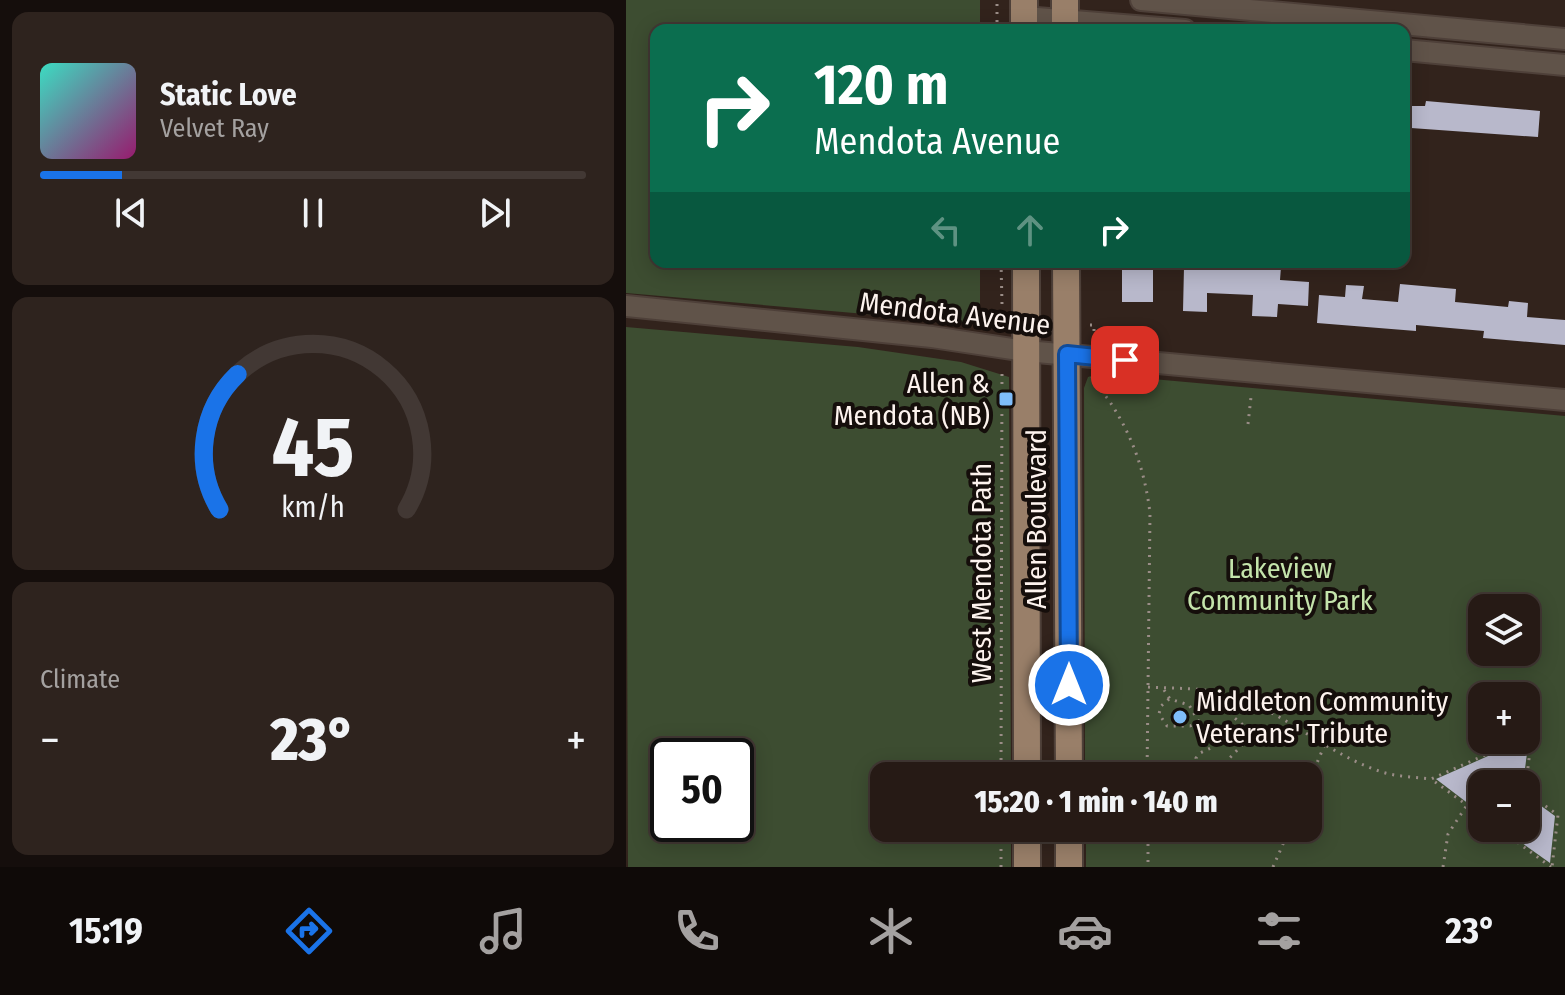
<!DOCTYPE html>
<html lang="en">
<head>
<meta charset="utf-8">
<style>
	body { margin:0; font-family:"Fira Sans Condensed",sans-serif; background:#2e231e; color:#f1f3f6; height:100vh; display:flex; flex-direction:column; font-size:30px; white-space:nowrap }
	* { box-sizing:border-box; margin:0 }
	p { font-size:26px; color:#a4a1a0 }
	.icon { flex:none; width:44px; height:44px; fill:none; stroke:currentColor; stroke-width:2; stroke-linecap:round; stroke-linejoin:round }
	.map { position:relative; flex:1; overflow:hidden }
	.drawer { display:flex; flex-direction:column; gap:12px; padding:12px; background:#150e0c; width:626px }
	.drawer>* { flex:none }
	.banner { position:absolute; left:24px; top:24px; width:760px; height:244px; border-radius:16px; box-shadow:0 4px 20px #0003,0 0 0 2px #423834; background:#0b6e4f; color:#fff; overflow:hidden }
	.buttons { position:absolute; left:842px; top:594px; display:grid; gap:16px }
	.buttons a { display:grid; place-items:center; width:72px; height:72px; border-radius:16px; background:#261a15; box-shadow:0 4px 20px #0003,0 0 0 2px #423834; font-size:40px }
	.speed { position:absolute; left:24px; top:738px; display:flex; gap:16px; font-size:40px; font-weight:700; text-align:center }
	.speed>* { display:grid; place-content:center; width:104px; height:104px; border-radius:50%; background:#261a15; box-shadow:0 4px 20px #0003,0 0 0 2px #423834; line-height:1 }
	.speed .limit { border:4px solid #111; border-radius:12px; background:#fff; color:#111 }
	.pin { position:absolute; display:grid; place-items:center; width:68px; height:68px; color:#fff; margin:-34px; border-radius:16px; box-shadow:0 4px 12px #0006 }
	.me { position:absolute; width:88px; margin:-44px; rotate:0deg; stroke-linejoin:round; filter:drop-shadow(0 0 6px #0008) }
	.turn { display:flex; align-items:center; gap:28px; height:168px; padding:0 32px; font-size:36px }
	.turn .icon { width:104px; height:104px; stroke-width:2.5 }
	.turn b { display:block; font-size:56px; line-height:68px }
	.lanes { display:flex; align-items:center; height:76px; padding:0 32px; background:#0003; justify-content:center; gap:40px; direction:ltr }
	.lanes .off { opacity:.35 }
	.big { font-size:60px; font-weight:800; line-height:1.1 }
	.drawer .widget { flex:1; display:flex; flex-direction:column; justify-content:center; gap:12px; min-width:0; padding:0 28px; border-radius:16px; background:#2e231e }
	.drawer .dial { align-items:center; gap:0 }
	.dial svg { height:208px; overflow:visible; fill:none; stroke:#423834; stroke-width:7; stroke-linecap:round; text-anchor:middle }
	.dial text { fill:#f1f3f6; stroke:none }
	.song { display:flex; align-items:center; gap:24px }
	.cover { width:96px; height:96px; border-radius:12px; background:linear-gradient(135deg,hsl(170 70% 55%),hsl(320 70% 35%)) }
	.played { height:8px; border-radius:4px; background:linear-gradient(90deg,#1a73e8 15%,#423834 15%) }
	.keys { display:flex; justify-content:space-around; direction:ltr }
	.heat { display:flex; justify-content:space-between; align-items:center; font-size:44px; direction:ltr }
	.trip { position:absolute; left:244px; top:762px; width:452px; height:80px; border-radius:16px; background:#261a15; box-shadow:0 4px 20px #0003,0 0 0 2px #423834; font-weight:800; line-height:80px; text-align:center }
	.dock { display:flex; height:128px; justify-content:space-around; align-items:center; background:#0f0a08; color:#a4a1a0 }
	.dock .icon { width:56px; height:56px }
	.dock .on { color:#1a73e8 }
	.dock b { font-size:36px; color:#f1f3f6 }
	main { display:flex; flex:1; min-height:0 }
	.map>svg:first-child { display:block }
</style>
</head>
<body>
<main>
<section class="drawer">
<div class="widget">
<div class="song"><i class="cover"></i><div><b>Static Love</b><p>Velvet Ray</p></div></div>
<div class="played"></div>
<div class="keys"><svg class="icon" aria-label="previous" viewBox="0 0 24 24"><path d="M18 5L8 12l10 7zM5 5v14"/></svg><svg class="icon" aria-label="pause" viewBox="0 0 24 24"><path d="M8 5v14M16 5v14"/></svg><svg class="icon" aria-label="next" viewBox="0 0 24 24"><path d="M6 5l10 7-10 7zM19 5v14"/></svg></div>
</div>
<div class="widget dial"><svg viewBox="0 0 100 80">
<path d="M14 69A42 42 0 1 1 86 69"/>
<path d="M14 69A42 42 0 0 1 21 17" stroke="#1a73e8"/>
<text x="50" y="56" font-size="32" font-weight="700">45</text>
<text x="50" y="72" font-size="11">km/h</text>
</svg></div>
<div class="widget"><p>Climate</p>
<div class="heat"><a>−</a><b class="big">23°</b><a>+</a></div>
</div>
</section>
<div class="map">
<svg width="939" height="867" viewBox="0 0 939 867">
	<rect width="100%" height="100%" fill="#32231c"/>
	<g fill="#3d4d31" fill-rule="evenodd">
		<polygon points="0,0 354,0 354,30 30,30 30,262 354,262 354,324 0,293"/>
		<path d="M0,327l232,20 103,15 48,15 2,399h-127v52h127v39h-383zM110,756v68h-68v-68z"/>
		<path d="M471,374l468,42v451h-479v-39h222v-52h-223l-1,-388 4,-11zM856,608h44v44h-44zM856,696h44v44h-44zM856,784h44v44h-44z"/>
	</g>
	<g fill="#b8b8cb">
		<polygon points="800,101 914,111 912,137 785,128 786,106 799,106"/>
		<rect x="496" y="262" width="31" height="40"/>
		<polygon points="558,267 639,270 640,267 655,267 654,280 683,282 682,306 652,304 651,317 626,316 627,295 581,293 581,312 557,311"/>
		<polygon points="774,284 830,289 829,302 882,307 883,301 902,303 901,317 939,320 939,345 857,338 858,331 790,325 790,331 691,323 693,295 719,297 720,285 738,286 736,299 772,302"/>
		<polygon points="903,738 897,784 856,784 856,814 810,779"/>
		<polygon points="900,795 929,816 924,863 875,828 900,828"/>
	</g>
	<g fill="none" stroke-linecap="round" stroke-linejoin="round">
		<g stroke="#4e4039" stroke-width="24">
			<g id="minor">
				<polyline points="515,0 939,39"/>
				<polyline points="398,17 559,30"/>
				<polyline points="778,50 939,65"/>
				<polyline points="0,306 306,337 400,351 939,400"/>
			</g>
		</g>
		<g stroke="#4e4039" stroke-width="30">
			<g id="major">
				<polyline points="398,0 398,30"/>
				<polyline points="439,30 439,0"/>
				<polyline points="400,262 401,776"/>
				<polyline points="440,262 443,776"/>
				<polyline points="401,828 401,867"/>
				<polyline points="443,828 443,867"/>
			</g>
		</g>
		<g stroke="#9a8d87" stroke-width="3" stroke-dasharray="2 6" stroke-linecap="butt">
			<polyline points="371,30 371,0"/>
			<polyline points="375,262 376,304"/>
			<polyline points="464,325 468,325 468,338"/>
			<path d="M466,377c4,9 12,16 18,25 23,35 35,70 40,111l-3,263"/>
			<polyline points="622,424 625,397"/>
			<path d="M522,687c29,2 58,0 86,9 53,18 95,59 148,76 16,5 33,5 49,7"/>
			<path d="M538,690l6,9 19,6 10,17 15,10 1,14 -15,7 -4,5 3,8 9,6 13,-5 25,-26c3,-19 -10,-18 -19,-31l7,-14"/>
			<polyline points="543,699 535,706 533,714 541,726 564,726 573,722"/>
			<polyline points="375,776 376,368"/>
			<polyline points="682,784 699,744"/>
			<polyline points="900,784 906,734 900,737"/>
			<polyline points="900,792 932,815 926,867"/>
			<polyline points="856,816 805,779 893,740"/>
			<polyline points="522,828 522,867"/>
			<polyline points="872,828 925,867"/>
			<polyline points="375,867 375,828"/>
			<polyline points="647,867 664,828"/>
			<polyline points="817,867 822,834 841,805"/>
		</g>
		<use href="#minor" stroke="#605349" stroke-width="20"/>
		<use href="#major" stroke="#997f69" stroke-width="26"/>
	</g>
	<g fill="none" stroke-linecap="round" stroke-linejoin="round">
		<g stroke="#114b97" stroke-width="20">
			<polyline id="route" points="443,685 441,354 499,360"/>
		</g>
		<use href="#route" stroke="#1a73e8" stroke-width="14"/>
	</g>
	<g fill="#7fbdfa" stroke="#150e0b" stroke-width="3">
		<rect x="372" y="391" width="16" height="16" rx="4"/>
		<circle cx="554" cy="717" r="8"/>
	</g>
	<g text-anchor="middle" stroke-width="8" stroke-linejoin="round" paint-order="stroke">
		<g font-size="28" fill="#fdf3ee" stroke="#150e0b">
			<text transform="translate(329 313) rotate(7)" y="10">Mendota Avenue</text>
			<text transform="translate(410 519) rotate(-90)" y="10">Allen Boulevard</text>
			<text transform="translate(355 573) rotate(-90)" y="10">West Mendota Path</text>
		</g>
		<g font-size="28" fill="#fdf3ee" stroke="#150e0b" text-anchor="end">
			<text x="364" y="393">Allen &amp;<tspan x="364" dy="32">Mendota (NB)</tspan></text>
			<text x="570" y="711" text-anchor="start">Middleton Community<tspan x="570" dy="32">Veterans' Tribute</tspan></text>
		</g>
		<g font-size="28" fill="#c4e4ab" stroke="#150e0b">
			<text x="654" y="578">Lakeview<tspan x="654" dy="32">Community Park</tspan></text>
		</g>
	</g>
</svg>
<div class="buttons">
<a><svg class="icon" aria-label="layers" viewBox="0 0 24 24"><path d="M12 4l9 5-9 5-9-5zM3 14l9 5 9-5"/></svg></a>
<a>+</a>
<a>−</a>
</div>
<div class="speed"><div class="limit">50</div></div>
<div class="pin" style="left:499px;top:360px;background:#d93025"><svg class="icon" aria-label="arrive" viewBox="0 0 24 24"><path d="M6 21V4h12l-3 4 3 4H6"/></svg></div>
<svg class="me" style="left:443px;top:685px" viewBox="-20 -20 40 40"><circle r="17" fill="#1a73e8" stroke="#fff" stroke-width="3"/><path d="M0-11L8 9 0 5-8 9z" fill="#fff"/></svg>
<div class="trip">15:20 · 1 min · 140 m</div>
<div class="banner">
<div class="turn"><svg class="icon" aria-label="right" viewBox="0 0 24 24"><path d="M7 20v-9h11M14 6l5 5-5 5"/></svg><div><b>120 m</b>Mendota Avenue</div></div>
<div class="lanes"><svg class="icon off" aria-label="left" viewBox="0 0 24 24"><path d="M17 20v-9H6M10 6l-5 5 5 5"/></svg><svg class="icon off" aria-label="ahead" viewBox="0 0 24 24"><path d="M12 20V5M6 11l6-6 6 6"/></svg><svg class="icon" aria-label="right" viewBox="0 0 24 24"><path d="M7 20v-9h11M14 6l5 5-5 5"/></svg></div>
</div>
</div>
</main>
<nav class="dock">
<b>15:19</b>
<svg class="icon on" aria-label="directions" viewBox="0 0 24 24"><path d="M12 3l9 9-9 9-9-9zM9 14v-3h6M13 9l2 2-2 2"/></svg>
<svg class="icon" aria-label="music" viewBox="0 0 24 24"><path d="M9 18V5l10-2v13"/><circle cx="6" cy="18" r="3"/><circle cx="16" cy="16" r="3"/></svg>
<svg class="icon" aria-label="phone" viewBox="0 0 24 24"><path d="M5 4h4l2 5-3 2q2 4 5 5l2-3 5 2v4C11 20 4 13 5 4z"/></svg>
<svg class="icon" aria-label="climate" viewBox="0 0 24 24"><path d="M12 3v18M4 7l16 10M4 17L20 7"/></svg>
<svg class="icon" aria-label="car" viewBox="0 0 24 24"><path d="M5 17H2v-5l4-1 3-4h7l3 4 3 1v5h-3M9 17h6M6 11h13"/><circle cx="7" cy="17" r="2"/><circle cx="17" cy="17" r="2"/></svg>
<svg class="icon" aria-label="filters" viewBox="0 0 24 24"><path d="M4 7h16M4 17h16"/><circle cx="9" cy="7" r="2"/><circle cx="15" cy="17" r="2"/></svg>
<b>23°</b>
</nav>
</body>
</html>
